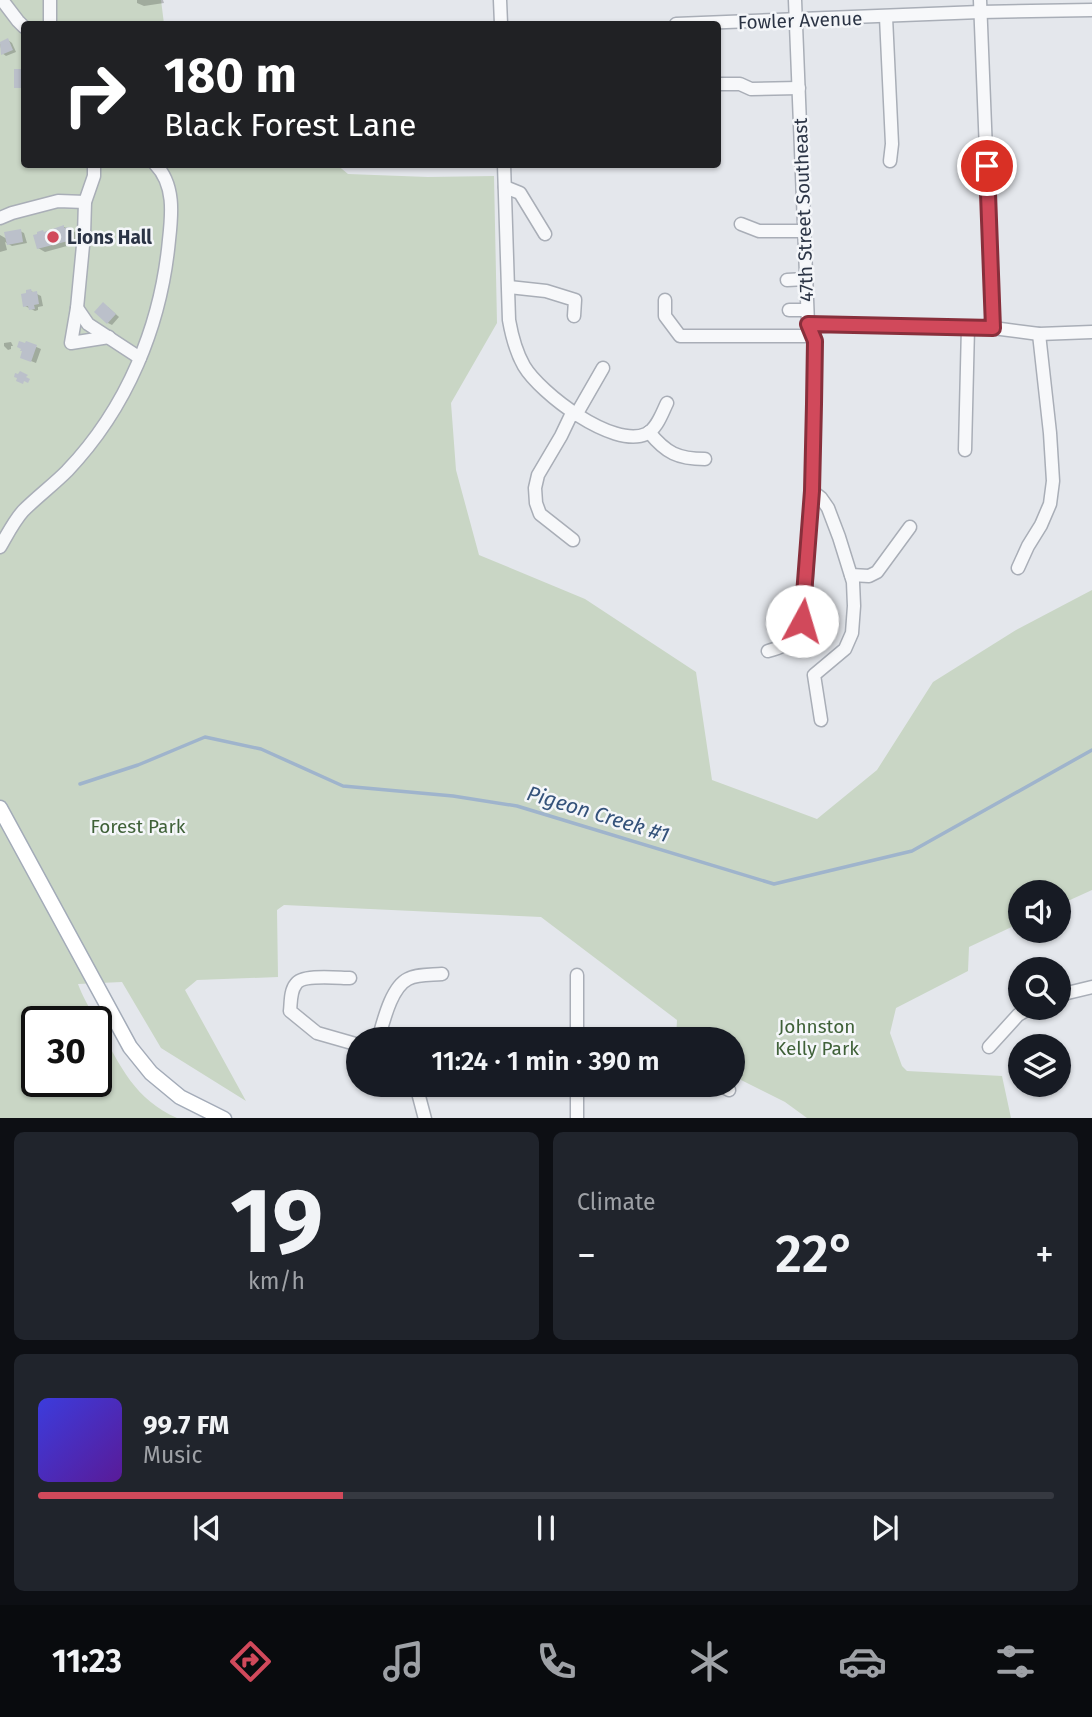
<!DOCTYPE html>
<html lang="en">
<head>
<meta charset="utf-8">
<style>
	body { margin:0; font-family:"Fira Sans",sans-serif; background:#20242c; color:#f1f3f6; height:100vh; display:flex; flex-direction:column; font-size:26px; white-space:nowrap }
	* { box-sizing:border-box; margin:0 }
	p { font-size:23px; color:#9ea1a6 }
	.icon { flex:none; width:38px; height:38px; fill:none; stroke:currentColor; stroke-width:2; stroke-linecap:round; stroke-linejoin:round }
	.map { position:relative; height:1118px; overflow:hidden }
	.sheet { display:flex; flex-direction:column; gap:14px; padding:14px; background:#0d0f14; flex:1 }
	.sheet>* { flex:none }
	.guide { position:absolute; left:21px; top:21px; width:700px; height:147px; border-radius:7px; box-shadow:0 2px 5px #0004; background:#202124; color:#fff; overflow:hidden }
	.fabs { position:absolute; left:1008px; top:880px; display:grid; gap:14px }
	.fabs a { display:grid; place-items:center; width:63px; height:63px; border-radius:50%; background:#171b24; box-shadow:0 2px 5px #0004; font-size:35px }
	.speed { position:absolute; left:21px; top:1006px; display:flex; gap:14px; font-size:35px; font-weight:700; text-align:center }
	.speed>* { display:grid; place-content:center; width:91px; height:91px; border-radius:50%; background:#171b24; box-shadow:0 2px 5px #0004; line-height:1 }
	.speed .limit { border:4px solid #111; border-radius:10px; background:#fff; color:#111 }
	.pin { position:absolute; display:grid; place-items:center; width:60px; height:60px; color:#fff; margin:-30px; border:4px solid #fff; border-radius:50%; box-shadow:0 2px 7px #0007 }
	.me { position:absolute; width:77px; margin:-38px; rotate:6deg; stroke-linejoin:round; filter:drop-shadow(0 0 5px #0008) }
	.turn { display:flex; align-items:center; gap:24px; height:147px; padding:0 28px; font-size:32px }
	.turn .icon { width:91px; height:91px; stroke-width:2.5 }
	.turn b { display:block; font-size:49px; line-height:60px }
	.big { font-size:52px; font-weight:600; line-height:1.1 }
	.sheet .widget { flex:1; display:flex; flex-direction:column; justify-content:center; gap:10px; min-width:0; padding:0 24px; border-radius:10px; background:#20242c }
	.sheet .dial { align-items:center; gap:0 }
	.dial b { font-size:91px; line-height:1 }
	.song { display:flex; align-items:center; gap:21px }
	.cover { width:84px; height:84px; border-radius:10px; background:linear-gradient(135deg,hsl(240 70% 55%),hsl(270 70% 35%)) }
	.played { height:7px; border-radius:4px; background:linear-gradient(90deg,#d1495b 30%,#363941 30%) }
	.keys { display:flex; justify-content:space-around; direction:ltr }
	.heat { display:flex; justify-content:space-between; align-items:center; font-size:38px; direction:ltr }
	.sheet .tiles { flex:1; display:grid; gap:14px; grid-template-columns:1fr 1fr }
	.widget:last-child { grid-column:span 2 }
	.trip { position:absolute; left:346px; top:1027px; width:399px; height:70px; border-radius:35px; background:#171b24; box-shadow:0 2px 5px #0004; font-weight:600; line-height:70px; text-align:center }
	.tabs { display:flex; height:112px; justify-content:space-around; align-items:center; background:#090b0e; color:#9ea1a6 }
	.tabs .icon { width:49px; height:49px }
	.tabs .active { color:#d1495b }
	.tabs b { font-size:32px; color:#f1f3f6 }
	.map>svg:first-child { display:block }
</style>
</head>
<body>
<div class="map">
<svg width="1092" height="1119" viewBox="0 0 1092 1119">
	<rect width="100%" height="100%" fill="#e4e7ec"/>
	<path fill="#c9d6c5" fill-rule="evenodd" d="M0,0h161l3,24h-140v140h312l12,10 80,3 66,-1 3,147 -46,80 5,67 23,85 106,44 111,73 16,108 105,39 60,-49 56,-88 83,-52 76,-40v300l-33,15v-13h-39v31l-51,24 -1,24 -72,37 -6,25 12,33 5,5 95,5 9,42h-204l-22,-16 -52,-26v-36l-57,-1 1,-19 -136,-103 -257,-12 -7,5 1,67 -81,3 -12,10 61,111 -85,-53 -39,-66 -44,2c5,14 15,30 22,44 20,39 36,72 77,90h-177zM37,1022h59v60h-59z"/>
	<g fill="#0003">
		<polygon points="137,0 163,0 164,3 144,6 137,3"/>
		<polygon points="8,40 12,43 16,52 6,56 2,53 0,44"/>
		<polygon points="64,227 75,232 78,243 45,252 38,248 46,234"/>
		<polygon points="20,231 24,233 27,243 12,246 5,242 7,250 0,252 0,235 7,239"/>
		<polygon points="31,291 41,296 43,306 38,307 38,310 35,311 25,306"/>
		<polygon points="108,307 119,317 112,325 108,323"/>
		<polygon points="11,342 13,346 11,346 11,349 8,350 4,346 4,343"/>
		<polygon points="27,343 41,349 36,363 26,359"/>
	</g>
	<g fill="none" stroke-linecap="round" stroke-linejoin="round">
		<polyline stroke="#9fb4cc" stroke-width="3.5" points="80,784 138,765 205,737 261,749 343,786 453,796 517,806 774,884 912,851 1092,750"/>
	</g>
	<g fill="#bbc0ca">
		<polygon points="8,38 13,50 1,55 0,42"/>
		<rect x="14" y="69" width="10" height="19"/>
		<polygon points="64,225 64,228 69,227 72,240 37,249 33,235 37,234 37,232 43,230 44,232"/>
		<polygon points="21,229 23,242 7,245 4,232"/>
		<polygon points="31,289 32,292 37,291 39,304 34,305 35,309 29,310 28,306 23,307 21,294 26,293 26,290"/>
		<polygon points="103,302 116,314 107,324 94,312"/>
		<polygon points="19,341 25,343 26,341 37,345 31,362 20,358 22,351 20,351 21,349 17,347"/>
		<polygon points="20,371 28,375 26,377 30,379 28,383 24,381 23,384 16,381 17,378 14,377 15,373 18,374"/>
	</g>
	<g fill="none" stroke-linecap="round" stroke-linejoin="round">
		<g stroke="#a9aeb7" stroke-width="15">
			<g id="minor">
				<polyline points="2,0 18,21 24,27"/>
				<polyline points="500,0 501,24"/>
				<polyline points="980,0 993,328"/>
				<polyline points="886,17 892,144 890,161"/>
				<polyline points="50,24 50,0"/>
				<polyline points="676,24 980,12 1092,10"/>
				<polyline points="718,84 740,84 751,89 799,88"/>
				<polyline points="94,164 94,176 85,202 84,235 77,308 71,343 109,337"/>
				<path d="M504,164l5,156c3,17 7,32 15,46 16,27 89,83 122,68 11,-5 16,-21 21,-31"/>
				<polyline points="505,187 520,193 545,234"/>
				<polyline points="0,218 12,213 58,201 85,202"/>
				<polyline points="741,224 759,231 804,231"/>
				<polyline points="787,280 806,279"/>
				<polyline points="509,287 546,291 575,300 574,316"/>
				<polyline points="665,300 665,316 680,336 812,336"/>
				<polyline points="77,308 88,324 140,358"/>
				<polyline points="789,310 807,310"/>
				<polyline points="808,324 993,328 1039,334 1092,332"/>
				<polyline points="572,413 561,436 538,475 535,488 536,503 540,514 573,540"/>
				<polyline points="576,415 603,368"/>
				<path d="M649,432c17,21 29,27 56,27"/>
				<polyline points="965,450 968,327"/>
				<polyline points="812,491 821,498 828,508 839,537 853,582 854,606 852,633 845,649 814,675 821,720"/>
				<path d="M0,547c7,-12 14,-26 23,-36 14,-14 30,-26 44,-40 60,-63 94,-145 102,-231 3,-26 6,-56 -14,-76"/>
				<polyline points="1018,568 1028,546 1041,525 1050,504 1053,481 1050,433 1039,334"/>
				<polyline points="851,575 869,576 877,572 910,527"/>
				<path d="M768,651c28,-7 33,-19 37,-46l7,-114 3,-150 -7,-17 -13,-324"/>
				<path d="M350,978c-12,0 -48,-4 -54,6 -6,7 -5,19 -6,27l27,22 42,12"/>
				<polyline points="1059,995 1092,987"/>
				<path d="M378,1040c5,-17 13,-53 30,-61 9,-5 23,-4 34,-5"/>
				<polyline points="577,1040 577,975"/>
				<polyline points="989,1047 1018,1015 1030,1008"/>
				<polyline points="416,1085 425,1119"/>
				<polyline points="577,1085 577,1119"/>
				<polyline points="720,1085 729,1090"/>
			</g>
		</g>
		<g stroke="#a3abb8" stroke-width="17">
			<polyline id="major" points="0,808 130,1047 151,1073 180,1097 224,1119"/>
		</g>
		<use href="#minor" stroke="#f7f8fa" stroke-width="12"/>
		<use href="#major" stroke="#fff" stroke-width="14"/>
	</g>
	<g fill="none" stroke-linecap="round" stroke-linejoin="round">
		<g stroke="#882f3b" stroke-width="18">
			<polyline id="route" points="802,621 812,491 814,404 815,341 808,324 993,328 987,166"/>
		</g>
		<use href="#route" stroke="#d1495b" stroke-width="12"/>
	</g>
	<circle fill="#d1495b" stroke="#f4f6f9" stroke-width="2.5" cx="53" cy="237" r="7"/>
	<g text-anchor="middle" stroke-width="5" stroke-linejoin="round" paint-order="stroke">
		<g font-size="19" fill="#2b3445" stroke="#f4f6f9">
			<text transform="translate(800 20) rotate(-2)" y="7">Fowler Avenue</text>
			<text transform="translate(803 210) rotate(-92)" y="7">47th Street Southeast</text>
		</g>
		<g font-size="19" font-weight="bold" fill="#2b3445" stroke="#f4f6f9" text-anchor="start">
			<text x="67" y="244">Lions Hall</text>
		</g>
		<g font-size="19" fill="#3f6138" stroke="#f4f6f9">
			<text x="138" y="833">Forest Park</text>
			<text x="817" y="1033">Johnston<tspan x="817" dy="22">Kelly Park</tspan></text>
		</g>
		<g font-size="21" font-style="italic" fill="#34527a" stroke="#f4f6f9">
			<text transform="translate(598 814) rotate(17)" y="7">Pigeon Creek #1</text>
		</g>
	</g>
</svg>
<div class="fabs">
<a><svg class="icon" aria-label="sound" viewBox="0 0 24 24"><path d="M4 9h4l5-4v14l-5-4H4zM17 9q2 3 0 6"/></svg></a>
<a><svg class="icon" aria-label="search" viewBox="0 0 24 24"><circle cx="10" cy="10" r="6"/><path d="M15 15l6 6"/></svg></a>
<a><svg class="icon" aria-label="layers" viewBox="0 0 24 24"><path d="M12 4l9 5-9 5-9-5zM3 14l9 5 9-5"/></svg></a>
</div>
<div class="speed"><div class="limit">30</div></div>
<div class="pin" style="left:987px;top:166px;background:#d93025"><svg class="icon" aria-label="arrive" viewBox="0 0 24 24"><path d="M6 21V4h12l-3 4 3 4H6"/></svg></div>
<svg class="me" style="left:802px;top:621px" viewBox="-20 -20 40 40"><circle r="19" fill="#fff"/><path d="M0-13L10 11 0 6-10 11z" fill="#d1495b"/></svg>
<div class="trip">11:24 · 1 min · 390 m</div>
<div class="guide">
<div class="turn"><svg class="icon" aria-label="right" viewBox="0 0 24 24"><path d="M7 20v-9h11M14 6l5 5-5 5"/></svg><div><b>180 m</b>Black Forest Lane</div></div>
</div>
</div>
<section class="sheet">
<div class="tiles">
<div class="widget dial"><b>19</b><p>km/h</p></div>
<div class="widget"><p>Climate</p>
<div class="heat"><a>−</a><b class="big">22°</b><a>+</a></div>
</div>
<div class="widget">
<div class="song"><i class="cover"></i><div><b>99.7 FM</b><p>Music</p></div></div>
<div class="played"></div>
<div class="keys"><svg class="icon" aria-label="previous" viewBox="0 0 24 24"><path d="M18 5L8 12l10 7zM5 5v14"/></svg><svg class="icon" aria-label="pause" viewBox="0 0 24 24"><path d="M8 5v14M16 5v14"/></svg><svg class="icon" aria-label="next" viewBox="0 0 24 24"><path d="M6 5l10 7-10 7zM19 5v14"/></svg></div>
</div>
</div>
</section>
<nav class="tabs">
<b>11:23</b>
<svg class="icon active" aria-label="directions" viewBox="0 0 24 24"><path d="M12 3l9 9-9 9-9-9zM9 14v-3h6M13 9l2 2-2 2"/></svg>
<svg class="icon" aria-label="music" viewBox="0 0 24 24"><path d="M9 18V5l10-2v13"/><circle cx="6" cy="18" r="3"/><circle cx="16" cy="16" r="3"/></svg>
<svg class="icon" aria-label="phone" viewBox="0 0 24 24"><path d="M5 4h4l2 5-3 2q2 4 5 5l2-3 5 2v4C11 20 4 13 5 4z"/></svg>
<svg class="icon" aria-label="climate" viewBox="0 0 24 24"><path d="M12 3v18M4 7l16 10M4 17L20 7"/></svg>
<svg class="icon" aria-label="car" viewBox="0 0 24 24"><path d="M5 17H2v-5l4-1 3-4h7l3 4 3 1v5h-3M9 17h6M6 11h13"/><circle cx="7" cy="17" r="2"/><circle cx="17" cy="17" r="2"/></svg>
<svg class="icon" aria-label="filters" viewBox="0 0 24 24"><path d="M4 7h16M4 17h16"/><circle cx="9" cy="7" r="2"/><circle cx="15" cy="17" r="2"/></svg>
</nav>
</body>
</html>
